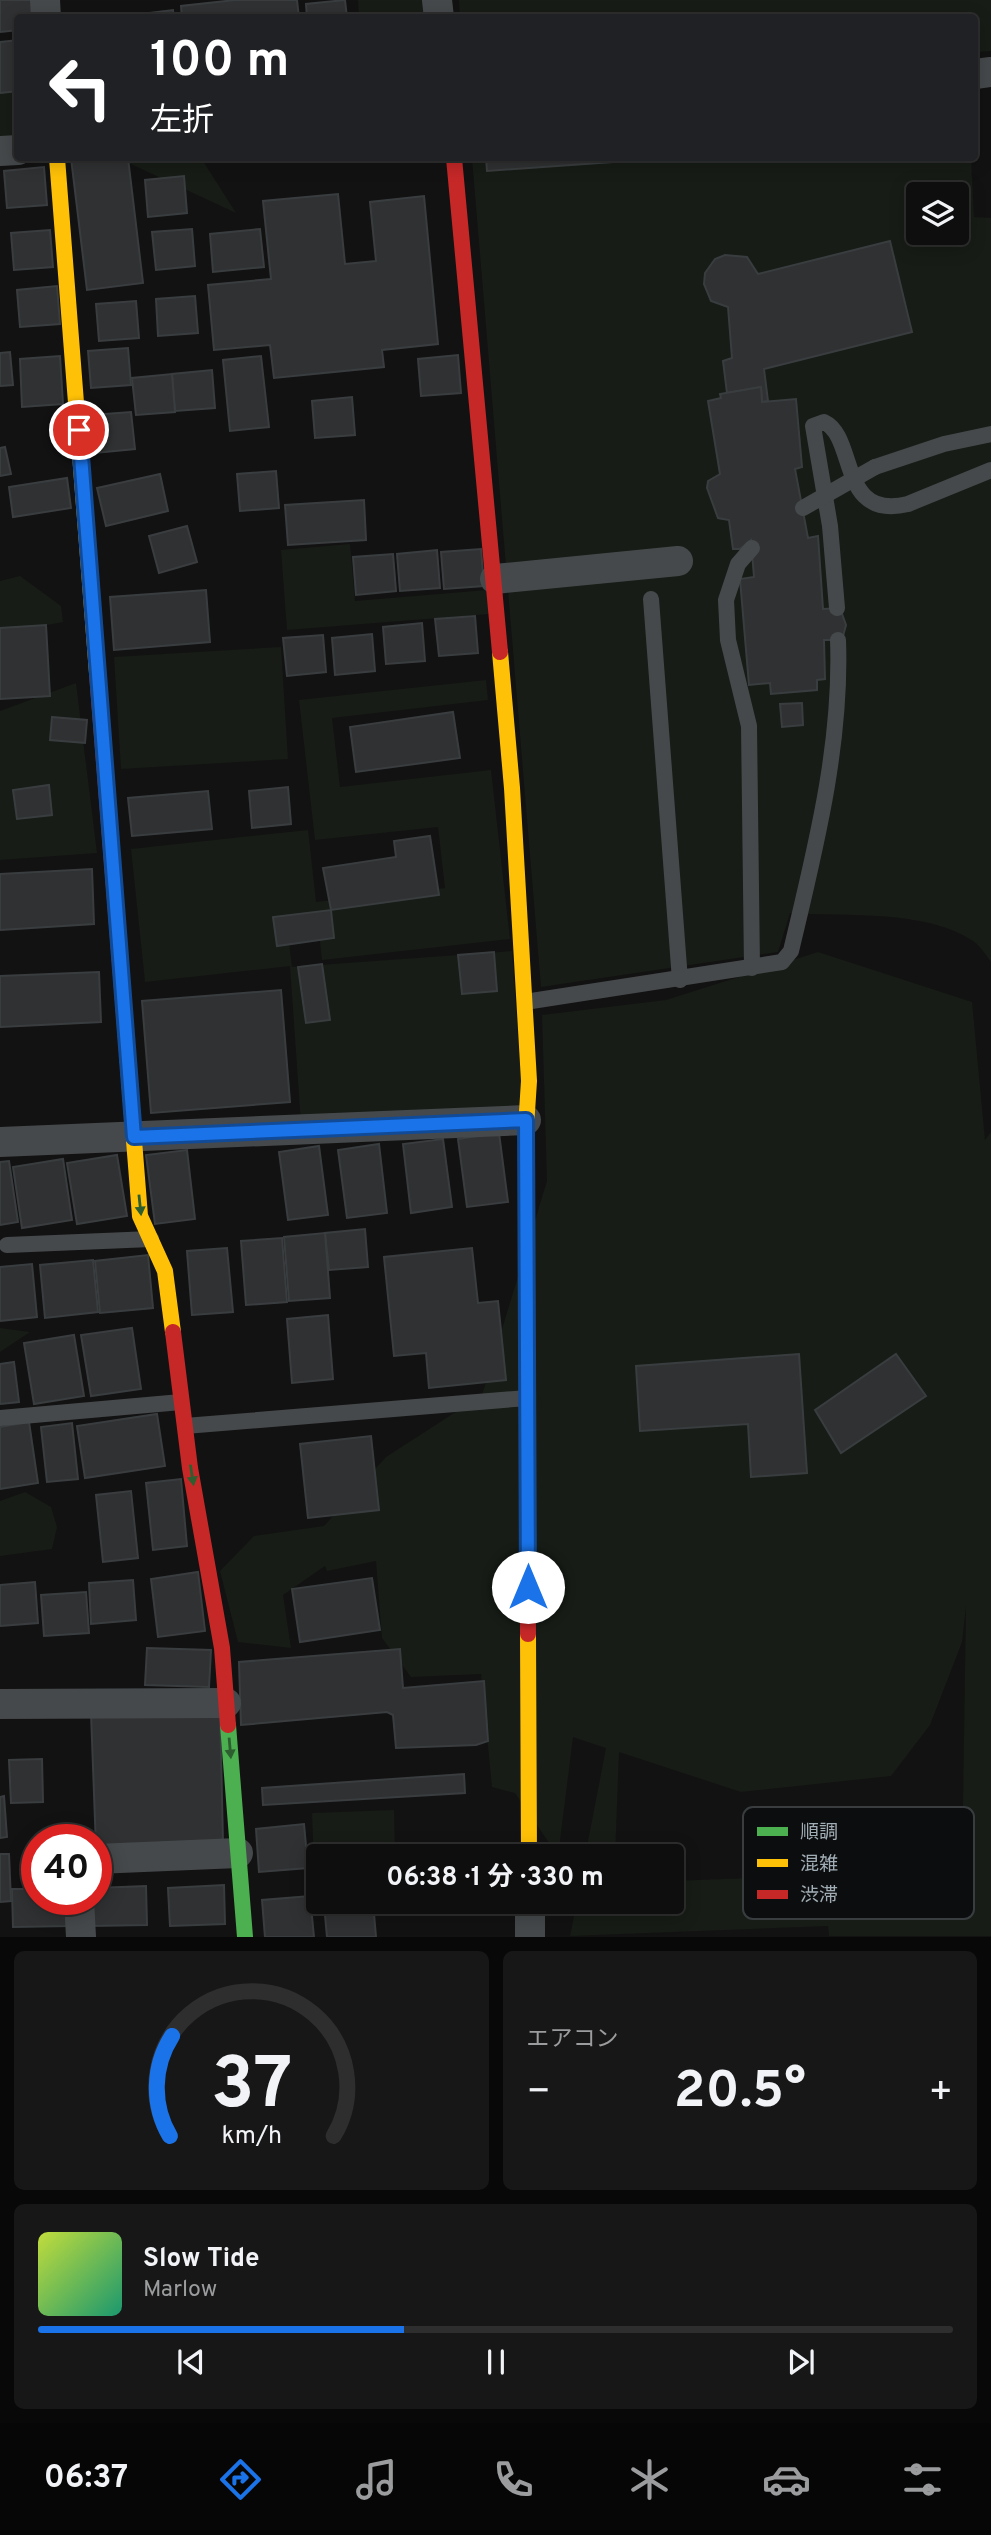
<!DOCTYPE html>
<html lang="ja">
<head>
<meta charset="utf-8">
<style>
	body { margin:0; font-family:Overpass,"Noto Sans JP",sans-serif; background:#171717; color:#f1f3f6; height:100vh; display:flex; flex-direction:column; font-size:26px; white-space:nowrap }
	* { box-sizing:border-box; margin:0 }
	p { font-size:23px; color:#9b9c9e }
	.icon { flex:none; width:38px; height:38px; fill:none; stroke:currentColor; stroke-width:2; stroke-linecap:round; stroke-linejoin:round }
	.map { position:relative; height:1937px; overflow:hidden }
	.side { display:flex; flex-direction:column; gap:14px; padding:14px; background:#080808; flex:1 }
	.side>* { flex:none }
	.top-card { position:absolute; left:14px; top:14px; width:964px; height:147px; border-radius:7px; box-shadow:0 4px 18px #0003,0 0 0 2px #2e2e2e; background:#202124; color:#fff; overflow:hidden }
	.buttons { position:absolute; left:906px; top:182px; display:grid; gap:14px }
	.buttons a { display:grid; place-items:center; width:63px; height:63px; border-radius:7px; background:#0e0e0e; box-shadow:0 4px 18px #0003,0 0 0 2px #2e2e2e; font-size:35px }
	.speed { position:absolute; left:21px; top:1824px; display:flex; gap:14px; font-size:35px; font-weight:700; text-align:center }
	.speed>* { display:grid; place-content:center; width:91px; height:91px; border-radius:50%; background:#0e0e0e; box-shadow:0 4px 18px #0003,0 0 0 2px #2e2e2e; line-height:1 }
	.speed .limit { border:10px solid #d22; background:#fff; color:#111 }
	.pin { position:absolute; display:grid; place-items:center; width:60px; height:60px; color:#fff; margin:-30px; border:4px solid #fff; border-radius:50%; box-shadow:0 2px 7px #0007 }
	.me { position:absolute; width:77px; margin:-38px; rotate:0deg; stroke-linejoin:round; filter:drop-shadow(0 0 5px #0008) }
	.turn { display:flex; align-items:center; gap:24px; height:147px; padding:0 21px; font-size:32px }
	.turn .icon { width:91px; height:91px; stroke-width:2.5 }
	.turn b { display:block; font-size:49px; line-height:60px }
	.big { font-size:52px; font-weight:700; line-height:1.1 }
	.side .widget { flex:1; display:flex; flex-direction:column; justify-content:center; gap:10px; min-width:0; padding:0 24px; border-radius:10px; background:#171717 }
	.side .dial { align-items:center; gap:0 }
	.dial svg { height:182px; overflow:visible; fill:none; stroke:#2e2e2e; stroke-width:7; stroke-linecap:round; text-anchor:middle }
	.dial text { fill:#f1f3f6; stroke:none }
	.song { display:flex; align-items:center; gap:21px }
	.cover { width:84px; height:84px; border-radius:10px; background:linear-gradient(135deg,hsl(70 70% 55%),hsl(160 70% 35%)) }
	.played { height:7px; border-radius:4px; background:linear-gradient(90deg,#1a73e8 40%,#2e2e2e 40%) }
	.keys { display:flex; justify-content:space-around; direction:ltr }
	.heat { display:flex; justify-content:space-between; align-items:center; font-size:38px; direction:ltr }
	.side .tiles { flex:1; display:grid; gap:14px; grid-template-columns:1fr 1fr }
	.widget:last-child { grid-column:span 2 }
	.trip { position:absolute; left:306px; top:1844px; width:378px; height:70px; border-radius:7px; background:#0e0e0e; box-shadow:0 4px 18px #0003,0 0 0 2px #2e2e2e; font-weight:700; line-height:70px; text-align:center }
	.tabs { display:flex; height:112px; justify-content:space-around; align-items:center; background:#060606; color:#9b9c9e }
	.tabs .icon { width:49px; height:49px }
	.tabs .current { color:#1a73e8 }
	.tabs b { font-size:32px; color:#f1f3f6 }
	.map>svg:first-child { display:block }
</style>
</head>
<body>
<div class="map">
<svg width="991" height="1937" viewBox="0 0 991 1937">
	<rect width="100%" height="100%" fill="#121212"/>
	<g fill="#171c16" fill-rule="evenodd">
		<polygon points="358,0 424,0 426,17 359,17"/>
		<polygon points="459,0 991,0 991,51 975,52 975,18 460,18"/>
		<polygon points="0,76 17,85 17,136 0,137"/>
		<polygon points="118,158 201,158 236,213"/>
		<path d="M472,158h499l3,59 17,1v744c-5,-7 -11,-16 -18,-21 -47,-32 -127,-24 -183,-28l-12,39 -237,35zM919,194h38v39h-38z"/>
		<polygon points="350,544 355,601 487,590 489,614 287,630 281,550"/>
		<polygon points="20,576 61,606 63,622 0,634 0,581"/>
		<polygon points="281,647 288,759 121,769 114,657"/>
		<polygon points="486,680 488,700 332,718 340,787 491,770 510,939 322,960 317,914 286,918 292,967 512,951 523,1108 301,1124 290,966 145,982 131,849 308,830 316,902 445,888 438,827 315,840 299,700"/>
		<polygon points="76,683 97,853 0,860 0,711"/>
		<polygon points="818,952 972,1002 985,1140 991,1132 991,1936 829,1936 828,1926 570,1936 577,1902 672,1902 672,1881 962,1870 966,1606 962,1642 930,1725 891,1776 741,1792 619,1752 615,1857 585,1857 606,1748 573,1737 558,1856 515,1793 492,1787 481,1674 411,1677 382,1638 376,1561 327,1571 325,1566 283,1595 291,1648 238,1642 220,1571 254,1536 324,1526 386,1457 482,1395 547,1181 542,1015 666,1000"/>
		<polygon points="0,1328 30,1332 0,1352"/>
		<polygon points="25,1492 51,1507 57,1527 52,1549 0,1556 0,1501"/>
		<polygon points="394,1810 395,1857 318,1857 318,1889 315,1889 312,1813"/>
	</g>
	<g fill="#2f3132" stroke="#3a3d3f" stroke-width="2">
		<polygon points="0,0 33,0 35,18 18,18 18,30 0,32"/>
		<polygon points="235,0 297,0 299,18 182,18 181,6"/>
		<polygon points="345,0 347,18 307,18 306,4"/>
		<polygon points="173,10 174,18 108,18"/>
		<polygon points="18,40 18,91 0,93 0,42"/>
		<polygon points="71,158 128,158 143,283 87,290"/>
		<polygon points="486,158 670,158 487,171"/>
		<polygon points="44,167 47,205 7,208 4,171"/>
		<polygon points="184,176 187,213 148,217 145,180"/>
		<polygon points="338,194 345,264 376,261 370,202 424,196 438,344 382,350 384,367 274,378 270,345 214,350 208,285 271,279 263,201"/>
		<polygon points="192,229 195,266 156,270 152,232"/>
		<polygon points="260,229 264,267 213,272 210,234"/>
		<polygon points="50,230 53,267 14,270 11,233"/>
		<polygon points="890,241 912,332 764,369 768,401 762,402 761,387 727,393 723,361 732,358 728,307 711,301 704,284 705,273 715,259 725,255 747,257 758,274"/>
		<polygon points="57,286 60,324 20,327 17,290"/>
		<polygon points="195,296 198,333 158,336 156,299"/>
		<polygon points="136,301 139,338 99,341 96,304"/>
		<polygon points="128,348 131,385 91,388 88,351"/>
		<polygon points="10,352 13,385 0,386 0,353"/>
		<polygon points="458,355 461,393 421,396 418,359"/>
		<polygon points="60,356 63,404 22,407 20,359"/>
		<polygon points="261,356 269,427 230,431 223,360"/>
		<polygon points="212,370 215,408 175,411 172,374"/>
		<polygon points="172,374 175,412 136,415 132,378"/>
		<polygon points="761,387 762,402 796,399 802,467 795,469 808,538 818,536 823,609 840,608 846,625 842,640 824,640 825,679 817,680 817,690 771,694 770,683 749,685 740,579 754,577 751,540 740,549 733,549 729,520 718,518 707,488 708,481 720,474 708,401 721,398 720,394"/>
		<polygon points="352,397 355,435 315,438 312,401"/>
		<polygon points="131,412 135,449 95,453 92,415"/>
		<polygon points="5,447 11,474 0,476 0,448"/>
		<polygon points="276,471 279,508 240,511 237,474"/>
		<polygon points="160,474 168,511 106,526 97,488"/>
		<polygon points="67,478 71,508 13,517 9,487"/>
		<polygon points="364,500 366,540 288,545 285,505"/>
		<polygon points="187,526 197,562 159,573 149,536"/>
		<polygon points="481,549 484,586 444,589 441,552"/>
		<polygon points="437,550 440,588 400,591 397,554"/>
		<polygon points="393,554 396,591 356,595 353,557"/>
		<polygon points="206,590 210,642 114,650 110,597"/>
		<polygon points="475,616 478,653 439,656 435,619"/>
		<polygon points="422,623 425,661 386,664 383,627"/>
		<polygon points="46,625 50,696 0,699 0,628"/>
		<polygon points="372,634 375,671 335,675 332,638"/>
		<polygon points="323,635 326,672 287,676 283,638"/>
		<polygon points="802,703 803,725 782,727 780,704"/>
		<polygon points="453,712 460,758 356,772 350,727"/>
		<polygon points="52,717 87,720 85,743 50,740"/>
		<polygon points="49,785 52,815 17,819 13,790"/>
		<polygon points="288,787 291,824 252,828 249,791"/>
		<polygon points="208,791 212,829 132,836 128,798"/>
		<polygon points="430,836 439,895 331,910 323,868 396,857 394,841"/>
		<polygon points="92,869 94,924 0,930 0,874"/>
		<polygon points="331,910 334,938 277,946 273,917"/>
		<polygon points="494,952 497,991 462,994 458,955"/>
		<polygon points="322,964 330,1020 306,1023 298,967"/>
		<polygon points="99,972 101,1022 0,1027 0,976"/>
		<polygon points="281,990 290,1102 151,1113 142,1001"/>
		<polygon points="499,1133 508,1202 467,1207 458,1139"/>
		<polygon points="443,1139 452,1207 411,1213 403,1144"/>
		<polygon points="379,1144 387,1213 347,1218 338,1150"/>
		<polygon points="319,1146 328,1215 288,1220 279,1152"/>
		<polygon points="187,1150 195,1219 155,1224 146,1155"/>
		<polygon points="117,1155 127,1216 77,1224 67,1163"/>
		<polygon points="63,1159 72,1220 22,1228 13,1167"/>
		<polygon points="9,1161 18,1222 0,1225 0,1162"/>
		<polygon points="365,1229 368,1267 329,1270 325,1233"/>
		<polygon points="325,1233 330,1298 289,1301 284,1237"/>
		<polygon points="282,1238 287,1302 246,1305 241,1241"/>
		<polygon points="227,1248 233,1312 192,1315 187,1251"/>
		<polygon points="472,1248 478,1303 498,1301 506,1380 429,1388 426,1353 394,1356 384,1257"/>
		<polygon points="148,1255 153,1308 100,1313 95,1261"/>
		<polygon points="93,1260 98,1312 45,1318 40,1265"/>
		<polygon points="32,1264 37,1317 0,1321 0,1267"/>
		<polygon points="328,1315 333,1379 292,1383 287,1319"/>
		<polygon points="132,1328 141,1389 91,1396 81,1335"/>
		<polygon points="74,1335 84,1396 34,1404 24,1343"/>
		<polygon points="799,1354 807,1473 751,1477 748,1424 640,1431 636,1366"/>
		<polygon points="896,1354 926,1396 841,1453 815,1410"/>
		<polygon points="14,1362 19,1402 0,1404 0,1364"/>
		<polygon points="157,1414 165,1466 85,1478 77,1426"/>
		<polygon points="29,1422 38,1483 0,1489 0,1427"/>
		<polygon points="72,1423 78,1479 47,1482 41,1427"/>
		<polygon points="371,1436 379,1510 308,1518 300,1444"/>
		<polygon points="181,1479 187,1546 153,1550 146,1483"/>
		<polygon points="131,1491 138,1558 103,1562 96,1495"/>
		<polygon points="198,1572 205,1631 158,1637 151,1579"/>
		<polygon points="372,1578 380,1630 300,1642 292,1589"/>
		<polygon points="133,1580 136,1620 91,1624 89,1583"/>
		<polygon points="35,1582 38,1623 0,1626 0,1585"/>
		<polygon points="86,1592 89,1633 44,1636 41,1595"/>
		<polygon points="147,1648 211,1650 209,1687 145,1685"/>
		<polygon points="400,1649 403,1688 484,1681 488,1741 476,1745 396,1748 393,1715 387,1712 241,1725 239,1662"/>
		<polygon points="220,1709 223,1843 96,1847 91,1713"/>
		<polygon points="42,1759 43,1802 11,1803 9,1760"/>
		<polygon points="464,1774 465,1793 263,1805 262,1788"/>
		<polygon points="4,1796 7,1837 0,1838 0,1797"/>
		<polygon points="304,1824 308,1868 259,1872 256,1829"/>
		<polygon points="0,1854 9,1854 11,1901 0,1902"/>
		<polygon points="224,1885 225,1924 170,1926 168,1888"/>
		<polygon points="146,1886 147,1925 91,1926 91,1899 96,1899 96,1888"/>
		<polygon points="12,1889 37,1889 37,1899 68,1899 69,1926 13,1927"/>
		<polygon points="310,1896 314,1937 265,1937 262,1900"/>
		<polygon points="373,1902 376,1937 327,1937 324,1904"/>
	</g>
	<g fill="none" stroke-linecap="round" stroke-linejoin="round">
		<g stroke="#46494b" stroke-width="16">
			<polyline points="875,467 944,444 991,434"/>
			<polyline points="651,599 680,980"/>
			<path d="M837,608l-7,-82 -17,-100 11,-4c33,15 14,99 84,82l83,-34"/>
			<polyline points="752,968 749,726 728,640 726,600 738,564 752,548"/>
			<path d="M525,1002l257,-40 9,-11c24,-101 51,-206 47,-311"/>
			<polyline points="7,1245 151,1239"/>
			<polyline points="0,1418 181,1402"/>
			<polyline points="185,1426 527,1398"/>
		</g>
		<g stroke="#46494b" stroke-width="30">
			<polyline points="45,0 46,18"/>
			<polyline points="437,0 439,18"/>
			<polyline points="975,74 991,72"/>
			<polyline points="0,151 18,150"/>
			<polyline points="495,579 678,561"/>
			<polyline points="0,1142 526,1120"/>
			<polyline points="0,1704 226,1703"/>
			<polyline points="96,1859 238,1853"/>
			<polyline points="79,1899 81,1937"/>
			<polyline points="530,1902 530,1937"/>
		</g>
		<polyline stroke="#4caf50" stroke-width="16" points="228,1725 245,1937"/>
		<g stroke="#ffc107" stroke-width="16">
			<polyline points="57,158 97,673"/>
			<polyline points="500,652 512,788 529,1081 526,1127"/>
			<polyline points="127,1052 140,1216 165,1271 173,1332"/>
			<polyline points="528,1634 529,1857"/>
		</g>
		<g stroke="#c62828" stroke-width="16">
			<polyline points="454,158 500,652"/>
			<polyline points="97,673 127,1052"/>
			<polyline points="526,1127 528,1634"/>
			<polyline points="173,1332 190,1468 222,1648 228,1725"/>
		</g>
		<polyline stroke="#46494b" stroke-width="16" points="803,508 875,467"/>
	</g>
	<defs><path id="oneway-solid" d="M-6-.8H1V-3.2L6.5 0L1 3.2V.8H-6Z" transform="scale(1.75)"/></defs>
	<g fill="#2c5e2f">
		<use href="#oneway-solid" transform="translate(140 1205) rotate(84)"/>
		<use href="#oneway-solid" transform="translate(192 1475) rotate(81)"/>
		<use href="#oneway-solid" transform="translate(230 1748) rotate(85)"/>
	</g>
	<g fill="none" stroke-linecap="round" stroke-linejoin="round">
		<g stroke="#114b97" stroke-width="18">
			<polyline id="route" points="79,430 134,1137 526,1120 528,1587"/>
		</g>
		<use href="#route" stroke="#1a73e8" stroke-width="12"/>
	</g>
	<rect x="743" y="1807" width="231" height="112" rx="10" fill="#0c0d0e" stroke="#393d40" stroke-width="2"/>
	<rect x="757" y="1827" width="31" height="9" fill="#4caf50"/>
	<rect x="757" y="1859" width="31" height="8" fill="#ffc107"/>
	<rect x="757" y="1890" width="31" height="9" fill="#c62828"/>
	<g font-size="19" fill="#a1adb5">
		<text x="800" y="1838">順調</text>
		<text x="800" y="1870">混雑</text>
		<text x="800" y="1901">渋滞</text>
	</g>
</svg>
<div class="buttons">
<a><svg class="icon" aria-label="layers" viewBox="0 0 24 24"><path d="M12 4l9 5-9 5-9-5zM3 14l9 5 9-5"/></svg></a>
</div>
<div class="speed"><div class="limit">40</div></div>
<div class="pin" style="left:79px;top:430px;background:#d93025"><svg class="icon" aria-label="arrive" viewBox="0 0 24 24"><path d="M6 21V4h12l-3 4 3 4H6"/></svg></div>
<svg class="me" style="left:528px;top:1587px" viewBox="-20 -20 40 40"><circle r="19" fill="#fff"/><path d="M0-13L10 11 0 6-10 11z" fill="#1a73e8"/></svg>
<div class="trip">06:38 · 1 分 · 330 m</div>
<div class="top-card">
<div class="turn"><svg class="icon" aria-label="left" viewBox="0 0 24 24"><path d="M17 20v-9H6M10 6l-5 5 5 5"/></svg><div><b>100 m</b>左折</div></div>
</div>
</div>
<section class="side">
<div class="tiles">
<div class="widget dial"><svg viewBox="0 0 100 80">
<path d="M14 69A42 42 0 1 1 86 69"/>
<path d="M14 69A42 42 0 0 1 15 25" stroke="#1a73e8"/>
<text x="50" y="56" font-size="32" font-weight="700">37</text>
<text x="50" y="72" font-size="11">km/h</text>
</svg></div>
<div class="widget"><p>エアコン</p>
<div class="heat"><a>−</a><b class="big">20.5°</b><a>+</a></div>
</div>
<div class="widget">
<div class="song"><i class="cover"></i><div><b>Slow Tide</b><p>Marlow</p></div></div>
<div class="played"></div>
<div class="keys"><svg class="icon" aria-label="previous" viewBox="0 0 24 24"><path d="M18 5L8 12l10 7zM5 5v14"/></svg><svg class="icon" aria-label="pause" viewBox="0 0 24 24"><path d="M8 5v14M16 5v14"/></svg><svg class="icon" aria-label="next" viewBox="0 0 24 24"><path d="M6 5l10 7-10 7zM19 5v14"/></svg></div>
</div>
</div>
</section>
<nav class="tabs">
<b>06:37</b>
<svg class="icon current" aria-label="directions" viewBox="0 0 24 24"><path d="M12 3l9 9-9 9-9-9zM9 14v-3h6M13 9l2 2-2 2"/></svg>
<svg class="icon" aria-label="music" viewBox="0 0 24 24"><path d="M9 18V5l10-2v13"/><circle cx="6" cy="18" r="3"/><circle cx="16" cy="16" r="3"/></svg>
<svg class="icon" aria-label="phone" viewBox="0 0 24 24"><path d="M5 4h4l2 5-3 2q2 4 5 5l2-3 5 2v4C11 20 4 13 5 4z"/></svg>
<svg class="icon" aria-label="climate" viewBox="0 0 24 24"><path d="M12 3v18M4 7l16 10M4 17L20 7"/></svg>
<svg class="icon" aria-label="car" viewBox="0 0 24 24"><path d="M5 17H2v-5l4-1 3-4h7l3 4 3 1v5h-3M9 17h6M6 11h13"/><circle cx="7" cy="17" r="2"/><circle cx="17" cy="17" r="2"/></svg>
<svg class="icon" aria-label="filters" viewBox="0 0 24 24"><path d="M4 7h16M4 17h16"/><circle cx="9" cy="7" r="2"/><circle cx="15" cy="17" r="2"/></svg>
</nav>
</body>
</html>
